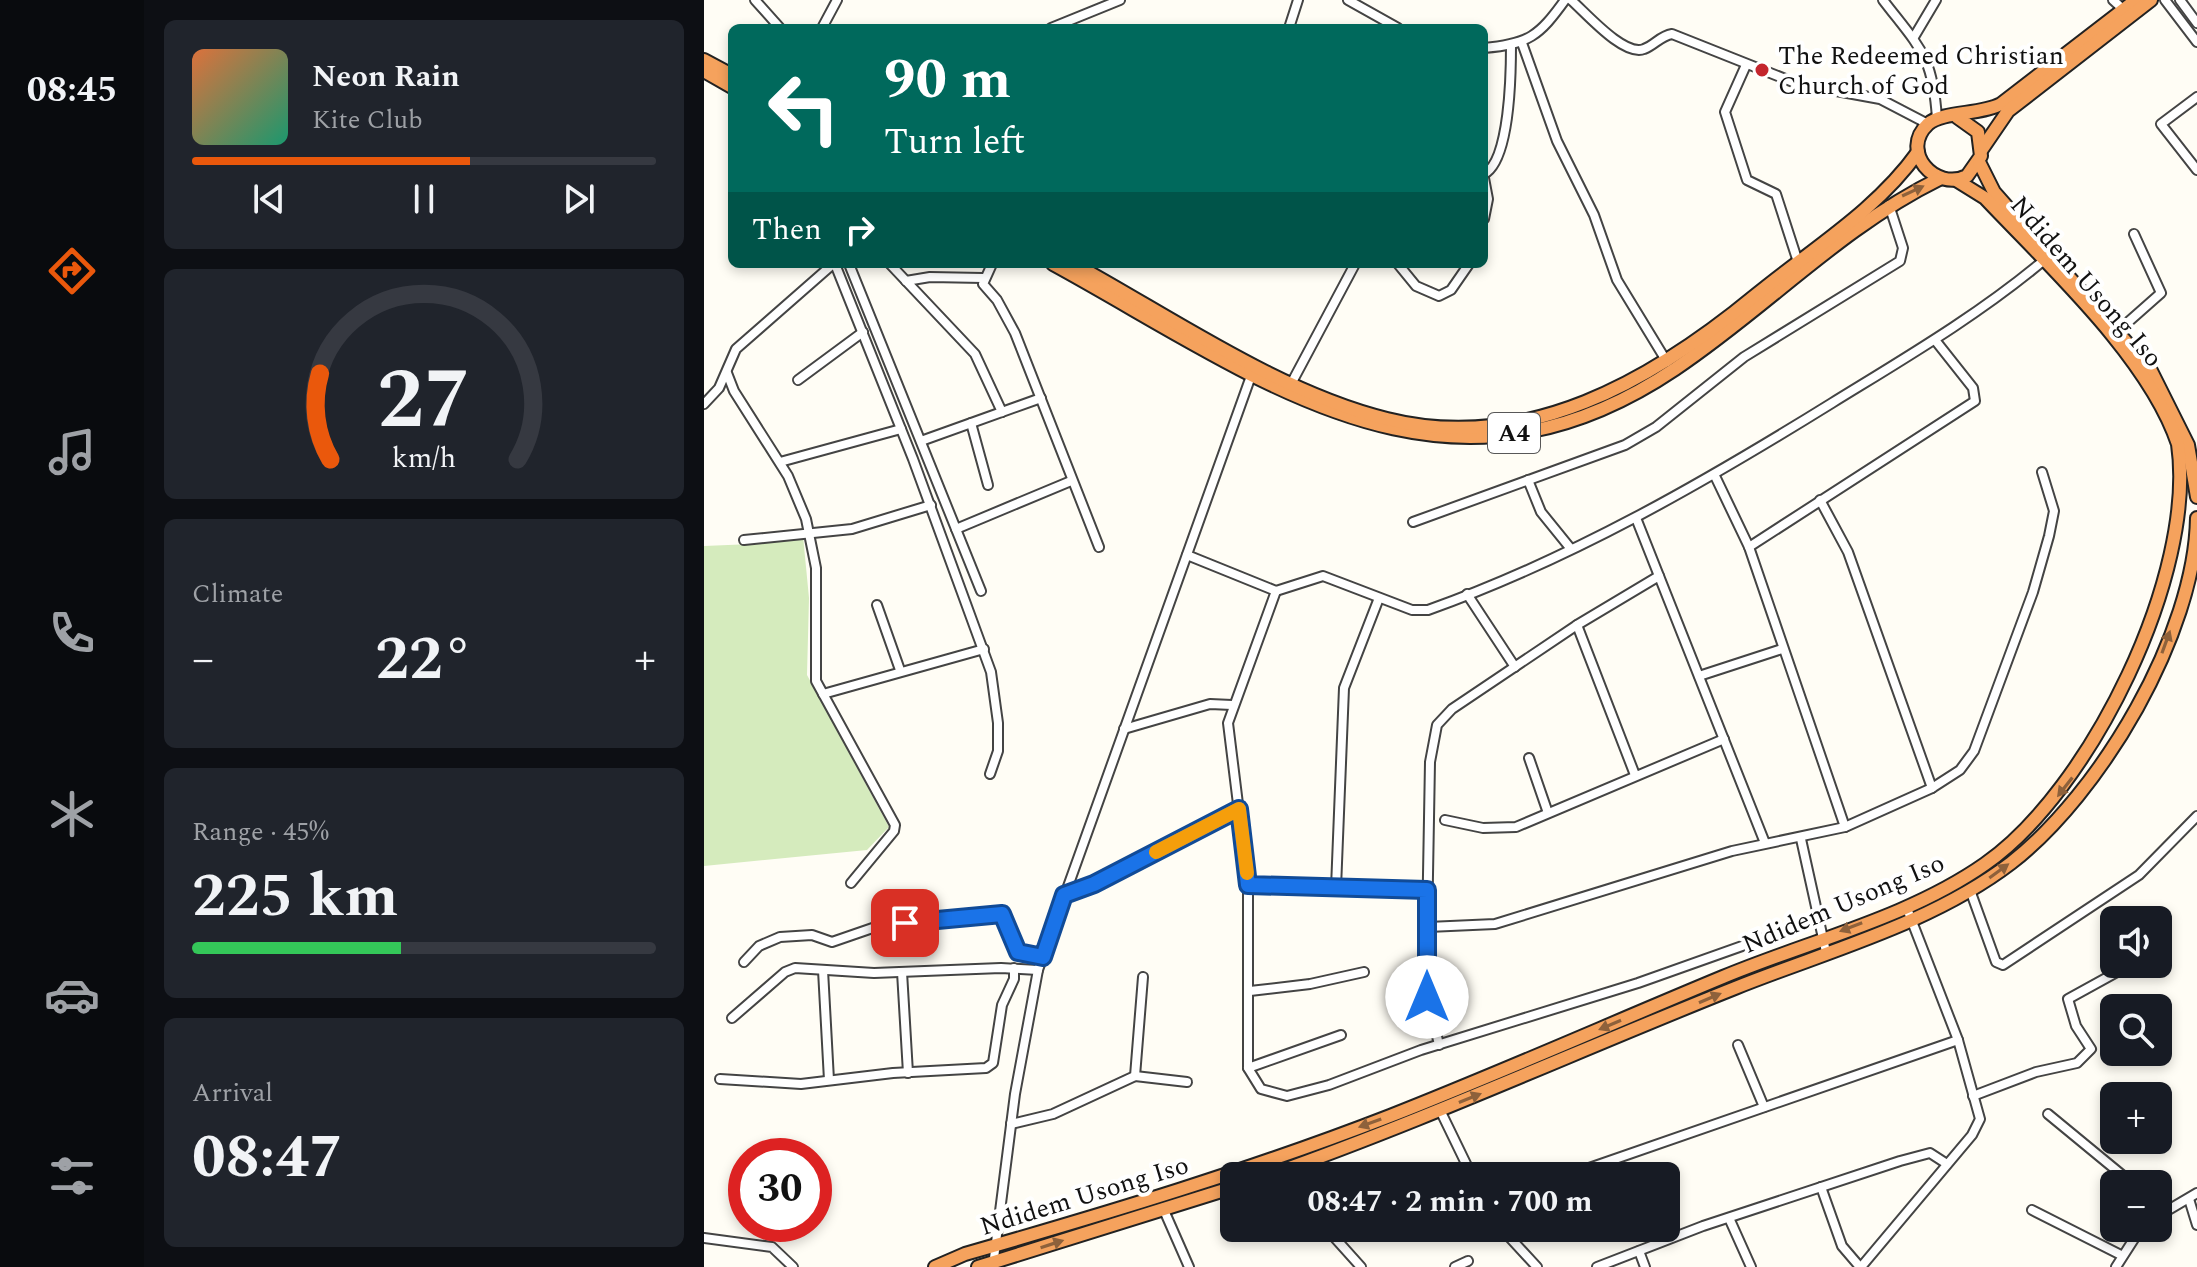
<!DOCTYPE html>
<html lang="en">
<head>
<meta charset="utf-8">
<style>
	body { margin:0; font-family:Spectral,serif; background:#20242c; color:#f1f3f6; height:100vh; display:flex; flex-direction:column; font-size:30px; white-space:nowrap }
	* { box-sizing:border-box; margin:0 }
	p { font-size:26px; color:#9ea1a6 }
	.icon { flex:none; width:44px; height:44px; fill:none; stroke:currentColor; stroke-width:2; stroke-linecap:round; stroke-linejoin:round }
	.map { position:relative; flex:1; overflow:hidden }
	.sheet { display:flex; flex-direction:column; gap:20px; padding:20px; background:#0d0f14; width:560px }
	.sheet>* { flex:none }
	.banner { position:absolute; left:24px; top:24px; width:760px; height:244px; border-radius:12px; box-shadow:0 4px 12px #0003; background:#00695c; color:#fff; overflow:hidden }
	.fabs { position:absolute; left:1396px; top:906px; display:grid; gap:16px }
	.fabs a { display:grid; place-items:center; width:72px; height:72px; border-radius:12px; background:#171b24; box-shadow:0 4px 12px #0003; font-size:40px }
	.speed { position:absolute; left:24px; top:1138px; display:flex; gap:16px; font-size:40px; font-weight:700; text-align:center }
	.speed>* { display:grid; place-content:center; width:104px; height:104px; border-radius:50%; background:#171b24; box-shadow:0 4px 12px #0003; line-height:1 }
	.speed .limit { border:12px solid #d22; background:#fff; color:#111 }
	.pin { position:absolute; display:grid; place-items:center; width:68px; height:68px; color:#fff; margin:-34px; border-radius:16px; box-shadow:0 4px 12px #0006 }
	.me { position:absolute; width:88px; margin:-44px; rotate:0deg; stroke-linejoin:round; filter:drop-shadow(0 0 6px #0008) }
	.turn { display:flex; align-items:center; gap:28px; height:168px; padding:0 24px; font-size:36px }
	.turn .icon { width:104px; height:104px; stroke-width:2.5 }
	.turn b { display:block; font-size:56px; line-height:68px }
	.then { display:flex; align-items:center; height:76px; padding:0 24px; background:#0003; gap:16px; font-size:30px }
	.big { font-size:60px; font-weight:700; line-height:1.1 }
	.sheet .widget { flex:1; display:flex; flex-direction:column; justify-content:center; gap:12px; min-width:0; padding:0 28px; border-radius:12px; background:#20242c }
	.sheet .dial { align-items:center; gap:0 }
	.dial svg { height:208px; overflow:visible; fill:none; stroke:#363941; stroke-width:7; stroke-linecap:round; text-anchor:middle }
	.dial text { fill:#f1f3f6; stroke:none }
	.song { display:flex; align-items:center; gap:24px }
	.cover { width:96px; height:96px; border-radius:12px; background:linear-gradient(135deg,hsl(20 70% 55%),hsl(160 70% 35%)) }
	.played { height:8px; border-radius:4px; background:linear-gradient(90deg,#ea580c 60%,#363941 60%) }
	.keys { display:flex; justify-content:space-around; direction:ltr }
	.heat { display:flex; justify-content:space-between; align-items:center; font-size:44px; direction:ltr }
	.charge { height:12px; border-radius:6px; background:linear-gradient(90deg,#34c759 45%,#363941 0) }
	.trip { position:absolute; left:516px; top:1162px; width:460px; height:80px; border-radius:12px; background:#171b24; box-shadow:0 4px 12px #0003; font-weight:700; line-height:80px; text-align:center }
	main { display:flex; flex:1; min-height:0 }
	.menu { display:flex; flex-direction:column; width:144px; justify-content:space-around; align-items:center; background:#090b0e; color:#9ea1a6 }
	.menu .icon { width:56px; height:56px }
	.menu .current { color:#ea580c }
	.menu b { font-size:36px; color:#f1f3f6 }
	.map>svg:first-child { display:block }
</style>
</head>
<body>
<main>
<nav class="menu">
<b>08:45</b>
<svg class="icon current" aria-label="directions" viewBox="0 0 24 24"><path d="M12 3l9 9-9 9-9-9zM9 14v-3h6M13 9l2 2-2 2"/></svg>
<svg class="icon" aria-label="music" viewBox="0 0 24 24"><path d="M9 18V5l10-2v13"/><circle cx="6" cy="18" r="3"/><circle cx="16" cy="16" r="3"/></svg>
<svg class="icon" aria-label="phone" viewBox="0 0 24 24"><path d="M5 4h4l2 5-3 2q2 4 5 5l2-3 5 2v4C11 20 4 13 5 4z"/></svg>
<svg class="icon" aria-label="climate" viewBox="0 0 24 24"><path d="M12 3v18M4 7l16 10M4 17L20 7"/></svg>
<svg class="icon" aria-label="car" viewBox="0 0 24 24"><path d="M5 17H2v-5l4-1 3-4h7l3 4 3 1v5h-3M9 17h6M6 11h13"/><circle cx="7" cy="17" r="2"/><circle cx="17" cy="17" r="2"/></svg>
<svg class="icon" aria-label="filters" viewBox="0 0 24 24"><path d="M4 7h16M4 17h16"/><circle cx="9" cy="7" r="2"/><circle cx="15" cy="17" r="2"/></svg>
</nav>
<section class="sheet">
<div class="widget">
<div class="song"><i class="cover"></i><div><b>Neon Rain</b><p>Kite Club</p></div></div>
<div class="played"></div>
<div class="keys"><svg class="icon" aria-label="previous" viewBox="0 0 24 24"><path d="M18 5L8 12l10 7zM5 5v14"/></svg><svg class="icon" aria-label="pause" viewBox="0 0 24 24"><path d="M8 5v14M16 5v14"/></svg><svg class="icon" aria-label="next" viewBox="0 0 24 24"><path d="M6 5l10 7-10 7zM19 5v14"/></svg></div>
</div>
<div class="widget dial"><svg viewBox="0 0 100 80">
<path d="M14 69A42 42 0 1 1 86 69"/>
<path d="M14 69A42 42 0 0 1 10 36" stroke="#ea580c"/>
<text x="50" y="56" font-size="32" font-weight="700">27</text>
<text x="50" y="72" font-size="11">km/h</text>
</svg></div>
<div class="widget"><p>Climate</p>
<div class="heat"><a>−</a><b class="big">22°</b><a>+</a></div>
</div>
<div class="widget"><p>Range · 45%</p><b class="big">225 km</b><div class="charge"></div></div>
<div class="widget"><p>Arrival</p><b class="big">08:47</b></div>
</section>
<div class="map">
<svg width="1493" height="1267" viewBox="0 0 1493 1267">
	<rect width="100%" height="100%" fill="#fffdf5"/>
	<polygon fill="#d5ebbd" points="99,536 105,598 103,675 185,827 163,850 0,866 0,546 48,544"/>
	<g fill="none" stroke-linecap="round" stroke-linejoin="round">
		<g stroke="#444" stroke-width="12">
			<g id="minor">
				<polyline points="51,0 76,28"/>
				<polyline points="644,0 694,28"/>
				<path d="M867,0c15,13 53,57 73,49 11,-4 16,-13 28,-15l126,50 82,15 48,25"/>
				<path d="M1179,0c36,47 50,55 54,119"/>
				<polyline points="1409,0 1420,10"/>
				<polyline points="1461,0 1493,42"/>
				<polyline points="1476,0 1493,23"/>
				<polyline points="118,28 133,0"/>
				<polyline points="347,28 416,0"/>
				<polyline points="585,28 594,0"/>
				<polyline points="1210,37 1232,0"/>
				<polyline points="818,43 853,141 890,215 913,280 963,362"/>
				<path d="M780,48c45,-4 55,-12 81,-48"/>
				<polyline points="1042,65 1021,112 1043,180 1072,194 1094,262"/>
				<polyline points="1493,97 1457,124 1493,170"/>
				<path d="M780,174c26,-13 27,-102 27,-129"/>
				<polyline points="780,178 784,199 780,219"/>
				<polyline points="131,264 209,459 287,672 294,723 294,751 286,774"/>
				<polyline points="145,264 277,591"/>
				<polyline points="186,264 271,354 298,412"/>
				<polyline points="288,264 279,284 293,300 311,333 395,547"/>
				<polyline points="694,264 712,286 735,296 747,290 765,264"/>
				<polyline points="202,281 226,277 279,278"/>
				<polyline points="1414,331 1457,293 1430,234"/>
				<polyline points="23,373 30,391 84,476 102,519 112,568 112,681 191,825 190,831 147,883"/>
				<polyline points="94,380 159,332"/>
				<polyline points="587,384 651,264"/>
				<polyline points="0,404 15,388 32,349 129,264"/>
				<polyline points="267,423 284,485"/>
				<polyline points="217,441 337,398"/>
				<polyline points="76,462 197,429"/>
				<polyline points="1011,476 1045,547 1141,827"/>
				<polyline points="824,480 837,512 867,549"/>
				<polyline points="1116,500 1144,552 1228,788"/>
				<polyline points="932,518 1061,843"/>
				<polyline points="709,522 921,445 952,427 1040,357 1196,261 1199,248 1185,205"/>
				<polyline points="252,529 367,481"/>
				<polyline points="40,540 148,529 227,505"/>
				<polyline points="1045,547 1271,401 1269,388 1231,340"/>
				<path d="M483,555l89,36 47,-15 89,34h16c143,-51 275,-127 404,-207 73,-45 145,-87 211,-142"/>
				<polyline points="572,591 524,723 544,885 544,1068 557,1089 583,1096 625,1085 717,1050 934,983 1114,919"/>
				<polyline points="763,594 811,667"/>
				<polyline points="173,605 196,670"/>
				<polyline points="873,625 931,775"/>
				<polyline points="995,676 1078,649"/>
				<polyline points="119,694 280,649"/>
				<polyline points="420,729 506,704 528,705"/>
				<polyline points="825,758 844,813"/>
				<polyline points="741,820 779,828 812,827 1020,739"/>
				<polyline points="1097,839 1122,952"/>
				<polyline points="544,885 723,890"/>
				<polyline points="632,888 640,688 675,598"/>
				<polyline points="1266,890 1292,962 1299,965 1435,875 1493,816"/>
				<polyline points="360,895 390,884 535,809"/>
				<polyline points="724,927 791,924 1028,851 1141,827 1228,788 1256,770 1270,751 1329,592 1345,536 1350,511 1338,472"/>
				<polyline points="40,962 55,946 76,937 108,935 128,942 186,922 219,923 296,914 301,917 314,952 339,957"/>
				<polyline points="119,970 125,1080"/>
				<polyline points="198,972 204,1073"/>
				<polyline points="546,991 606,984 660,972"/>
				<polyline points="28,1018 81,972 91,968 170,973 297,968 334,970"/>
				<polyline points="735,1045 722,987 726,762 733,725 748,709 873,625 955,576"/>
				<polyline points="1034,1045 1060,1107"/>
				<polyline points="544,1068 637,1035"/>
				<polyline points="431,1076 483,1082"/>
				<polyline points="16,1079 97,1084 189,1073 282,1068 289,1063 298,1005 310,979 310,968"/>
				<polyline points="1269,1096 1332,1072 1373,1063 1387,1049 1372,1026 1364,999 1413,972"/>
				<polyline points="736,1110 768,1176"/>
				<polyline points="1344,1114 1429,1184"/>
				<polyline points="307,1124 349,1114 431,1076 439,977"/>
				<polyline points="862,1176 1254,1040"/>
				<polyline points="1117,1187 1138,1246 1156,1267"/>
				<polyline points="1485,1199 1493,1225"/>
				<polyline points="459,1208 485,1267"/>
				<polyline points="1328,1210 1417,1255"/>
				<polyline points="1454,1216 1493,1193"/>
				<polyline points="1025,1218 1047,1267"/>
				<polyline points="622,1228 657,1267"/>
				<polyline points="797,1228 833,1267"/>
				<polyline points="0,1238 68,1247 89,1267"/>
				<polyline points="935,1251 941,1267"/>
				<polyline points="289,1266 311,1094 334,970 547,376"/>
				<polyline points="751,1267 764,1261"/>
				<polyline points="893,1267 999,1226 1196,1161 1226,1153 1243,1164"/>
				<polyline points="1157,1267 1268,1135 1276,1119 1254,1040 1202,906"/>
				<polyline points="1412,1267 1437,1228"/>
			</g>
		</g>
		<g stroke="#222" stroke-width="16">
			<g id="highway">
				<polyline points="0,60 28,75"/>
				<polyline points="0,71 28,87"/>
				<path d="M1253,117l21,15 3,24 -14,20c-32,16 -68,-25 -39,-52 15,-13 52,-9 73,-20l135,-104"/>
				<polyline points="1278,149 1304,111 1447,0"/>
				<polyline points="1275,162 1290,192 1446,369 1484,445 1493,497"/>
				<path d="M349,264c207,113 388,262 622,105 90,-60 166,-142 264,-190"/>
				<path d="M370,264c97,53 206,129 313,155 139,35 266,-39 369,-124 56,-46 120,-84 162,-143"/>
				<path d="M563,1176c159,-56 312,-126 468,-188 92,-37 196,-64 276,-125 90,-70 184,-229 186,-345"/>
				<path d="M231,1267l30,-13c143,-41 286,-84 425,-138 112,-44 222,-93 333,-139 86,-36 185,-59 262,-113 105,-73 212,-290 193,-420 -29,-87 -130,-179 -193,-246l-29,-18"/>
				<polyline points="274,1267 530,1187"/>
			</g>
		</g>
		<use href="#minor" stroke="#fff" stroke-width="8"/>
		<use href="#highway" stroke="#f5a25d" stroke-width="12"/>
	</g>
	<defs><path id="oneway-solid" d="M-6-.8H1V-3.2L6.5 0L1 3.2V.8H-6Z" transform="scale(2)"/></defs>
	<g fill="#8e613b">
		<use href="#oneway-solid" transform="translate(1209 191) rotate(-25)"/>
		<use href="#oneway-solid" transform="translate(1462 642) rotate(-70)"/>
		<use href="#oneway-solid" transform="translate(1361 787) rotate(128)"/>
		<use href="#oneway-solid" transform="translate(1295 871) rotate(-36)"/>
		<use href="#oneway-solid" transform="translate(1147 927) rotate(159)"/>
		<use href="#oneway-solid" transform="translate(1006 998) rotate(-23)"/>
		<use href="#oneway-solid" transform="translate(906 1025) rotate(157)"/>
		<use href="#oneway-solid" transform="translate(766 1098) rotate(-22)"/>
		<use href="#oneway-solid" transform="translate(666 1123) rotate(160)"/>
		<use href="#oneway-solid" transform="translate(348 1244) rotate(-18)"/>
	</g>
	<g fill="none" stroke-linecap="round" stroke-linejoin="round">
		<g stroke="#114b97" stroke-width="20">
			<polyline id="route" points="201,923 298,914 314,952 339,957 360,895 390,884 535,809 544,885 723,890 723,997"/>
		</g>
		<use href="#route" stroke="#1a73e8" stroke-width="14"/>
		<polyline stroke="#f59e0b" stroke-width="14" points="452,852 535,809 543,873"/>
	</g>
	<circle fill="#c4262e" stroke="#fff" stroke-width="3" cx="1058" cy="70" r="8"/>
	<g text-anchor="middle" stroke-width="8" stroke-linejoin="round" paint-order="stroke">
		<rect fill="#fff" stroke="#585858" stroke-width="2" x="784" y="413" width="52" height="40" rx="6"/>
		<g font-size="24" font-weight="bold" fill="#111">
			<text x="810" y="441">A4</text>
		</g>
		<g font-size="26" fill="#111" stroke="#fff" text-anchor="start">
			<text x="1074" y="64">The Redeemed Christian<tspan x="1074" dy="30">Church of God</tspan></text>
		</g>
		<g font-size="26" fill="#111" stroke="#fff">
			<text transform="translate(1383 281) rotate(49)" y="9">Ndidem Usong Iso</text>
			<text transform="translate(1139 903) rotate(-23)" y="9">Ndidem Usong Iso</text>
			<text transform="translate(380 1195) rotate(-17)" y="9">Ndidem Usong Iso</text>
		</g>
	</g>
</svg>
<div class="fabs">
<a><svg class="icon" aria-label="sound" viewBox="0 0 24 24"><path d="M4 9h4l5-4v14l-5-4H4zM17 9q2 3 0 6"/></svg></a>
<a><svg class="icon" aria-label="search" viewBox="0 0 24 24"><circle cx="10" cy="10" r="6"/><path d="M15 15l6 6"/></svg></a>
<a>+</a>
<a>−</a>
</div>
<div class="speed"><div class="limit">30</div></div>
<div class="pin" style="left:201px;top:923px;background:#d93025"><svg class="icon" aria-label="arrive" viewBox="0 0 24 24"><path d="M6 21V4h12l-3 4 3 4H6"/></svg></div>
<svg class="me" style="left:723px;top:997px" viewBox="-20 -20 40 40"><circle r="19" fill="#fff"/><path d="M0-13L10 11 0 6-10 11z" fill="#1a73e8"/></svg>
<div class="trip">08:47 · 2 min · 700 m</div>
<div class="banner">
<div class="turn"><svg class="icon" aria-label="left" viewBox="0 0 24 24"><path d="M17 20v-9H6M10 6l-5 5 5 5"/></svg><div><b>90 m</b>Turn left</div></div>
<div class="then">Then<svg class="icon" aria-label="right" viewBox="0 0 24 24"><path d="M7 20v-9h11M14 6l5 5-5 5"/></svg></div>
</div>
</div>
</main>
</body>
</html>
